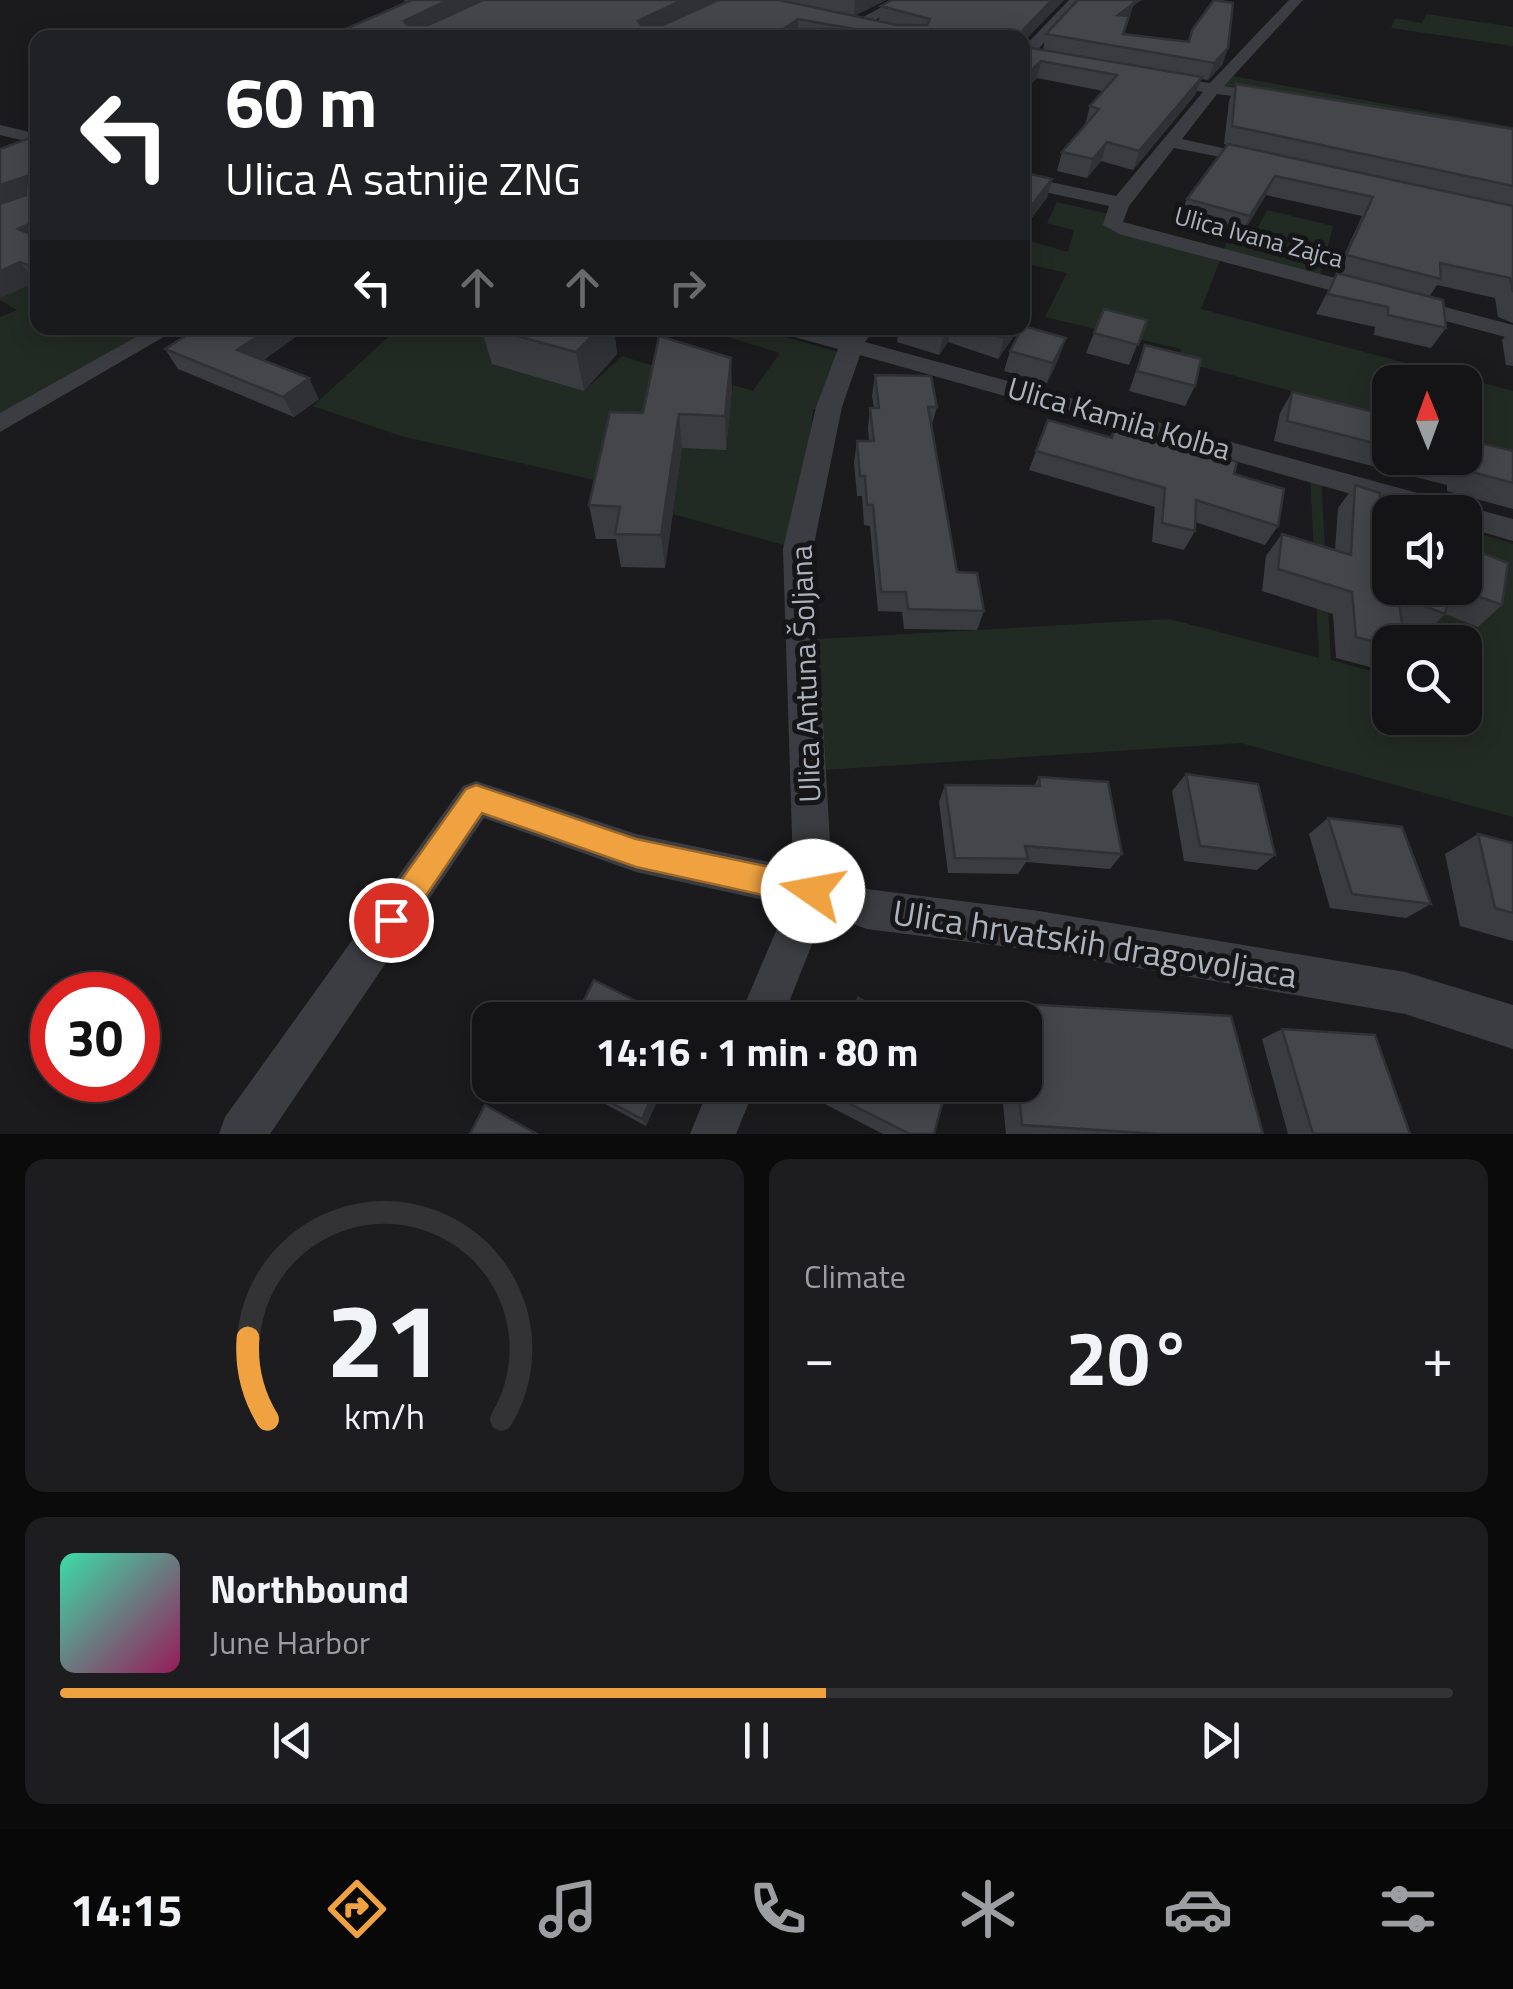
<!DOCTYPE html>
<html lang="en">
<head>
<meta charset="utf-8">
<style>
	body { margin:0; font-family:"Titillium Web",sans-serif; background:#1d1d1f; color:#f1f3f6; height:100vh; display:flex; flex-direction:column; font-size:38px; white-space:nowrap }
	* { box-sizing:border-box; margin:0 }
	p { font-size:32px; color:#9d9ea1 }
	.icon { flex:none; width:55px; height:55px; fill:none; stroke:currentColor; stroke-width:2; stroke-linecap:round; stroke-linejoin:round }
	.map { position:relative; height:1134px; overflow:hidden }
	.drawer { display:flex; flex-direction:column; gap:25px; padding:25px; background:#0b0b0c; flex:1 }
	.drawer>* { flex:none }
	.guide { position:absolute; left:30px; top:30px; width:1000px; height:305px; border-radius:20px; box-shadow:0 5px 25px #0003,0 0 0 2px #333335; background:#202124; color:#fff; overflow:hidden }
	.needle { width:65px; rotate:359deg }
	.controls { position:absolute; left:1372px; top:365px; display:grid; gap:20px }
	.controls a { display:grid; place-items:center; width:110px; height:110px; border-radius:20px; background:#141416; box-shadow:0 5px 25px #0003,0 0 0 2px #333335; font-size:50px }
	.speed { position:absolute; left:30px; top:972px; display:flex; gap:20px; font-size:50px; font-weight:700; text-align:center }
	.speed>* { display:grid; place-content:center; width:130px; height:130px; border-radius:50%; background:#141416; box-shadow:0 5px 25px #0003,0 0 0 2px #333335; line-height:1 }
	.speed .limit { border:15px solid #d22; background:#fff; color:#111 }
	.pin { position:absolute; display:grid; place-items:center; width:85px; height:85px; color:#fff; margin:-42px; border:5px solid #fff; border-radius:50%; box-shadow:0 2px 10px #0007 }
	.me { position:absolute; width:110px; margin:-55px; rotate:282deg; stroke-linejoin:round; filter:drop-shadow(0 0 8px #0008) }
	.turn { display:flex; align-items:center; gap:35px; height:210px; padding:0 30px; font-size:45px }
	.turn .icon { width:130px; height:130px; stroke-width:2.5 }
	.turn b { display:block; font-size:70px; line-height:85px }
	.lanes { display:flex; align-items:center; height:95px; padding:0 30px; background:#0003; justify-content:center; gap:50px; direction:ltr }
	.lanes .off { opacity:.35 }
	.big { font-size:75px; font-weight:700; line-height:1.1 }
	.drawer .widget { flex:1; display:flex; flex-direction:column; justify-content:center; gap:15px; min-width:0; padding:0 35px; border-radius:20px; background:#1d1d1f }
	.drawer .dial { align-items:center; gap:0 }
	.dial svg { height:260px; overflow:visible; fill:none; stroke:#333335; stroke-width:7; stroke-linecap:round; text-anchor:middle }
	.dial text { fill:#f1f3f6; stroke:none }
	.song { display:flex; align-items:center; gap:30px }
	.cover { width:120px; height:120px; border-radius:15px; background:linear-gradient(135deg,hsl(160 70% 55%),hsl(330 70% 35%)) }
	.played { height:10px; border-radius:5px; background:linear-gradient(90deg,#f0a240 55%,#333335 55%) }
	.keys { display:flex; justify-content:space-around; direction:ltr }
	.heat { display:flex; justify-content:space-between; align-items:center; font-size:55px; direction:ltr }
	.drawer .tiles { flex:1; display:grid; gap:25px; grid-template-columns:1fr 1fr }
	.widget:last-child { grid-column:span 2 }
	.trip { position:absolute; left:472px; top:1002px; width:570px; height:100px; border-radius:20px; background:#141416; box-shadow:0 5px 25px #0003,0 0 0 2px #333335; font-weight:700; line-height:100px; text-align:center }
	.dock { display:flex; height:160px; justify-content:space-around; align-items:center; background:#080809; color:#9d9ea1 }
	.dock .icon { width:70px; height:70px }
	.dock .active { color:#f0a240 }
	.dock b { font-size:45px; color:#f1f3f6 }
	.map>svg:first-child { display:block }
</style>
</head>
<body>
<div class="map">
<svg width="1513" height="1134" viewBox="0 0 1513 1134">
	<rect width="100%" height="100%" fill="#1b1b1d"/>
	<g fill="#222b23">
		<polygon points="1426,14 1513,27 1513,46 1391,28 1395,18 1422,23"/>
		<polygon points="1226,75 1513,127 1513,143 1221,87"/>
		<polygon points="1057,202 1113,215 1113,225 1222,254 1230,233 1252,239 1267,210 1333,226 1319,281 1222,255 1201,309 1513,391 1513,450 1465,437 1465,382 1390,382 1390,417 1179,361 1181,349 1045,317 1067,273 1023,263 1023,239 1068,252 1074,230 1047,223"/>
		<polygon points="37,280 38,328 168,328 0,424 0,317 17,310 0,300 0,287"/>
		<polygon points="398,328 530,328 584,391 622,356 663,369 647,447 608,483 401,436 313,406"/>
		<polygon points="716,328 754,328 848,355 828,410 813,409 798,549 673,514 682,448 726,449 733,385 753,391 780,353 712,332"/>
		<polygon points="1310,473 1321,476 1331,660 1390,676 1390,718 1465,718 1465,642 1428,642 1436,610 1478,626 1465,577 1465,529 1513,544 1513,817 1241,743 808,771 802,640 1169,619 1319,658"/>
	</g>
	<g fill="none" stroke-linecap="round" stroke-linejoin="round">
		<g fill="#3c3d42" fill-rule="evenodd">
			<polygon points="895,0 912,0 860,28 848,25"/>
			<polygon points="1069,0 1083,0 1030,58 1022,59 1022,49"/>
			<polygon points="1289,0 1303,0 1224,86 1277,96 1277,102 1217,94 1182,139 1267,158 1267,166 1174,148 1129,206 1123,222 1513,325 1513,339 1119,234 1103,225 1109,206 1022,187 1022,176 1116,196 1203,92 1153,82 1153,76 1210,83"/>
			<polygon points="0,125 38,134 38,144 0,135"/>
			<polygon points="152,328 179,328 0,432 0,413"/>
			<polygon points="777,328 812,328 846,337 853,328 875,328 865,342 1513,519 1513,541 1465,527 1465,512 1415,512 860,355 842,407 813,549 832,877 867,889 1039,911 1405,972 1513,1005 1513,1049 1405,1014 1039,951 867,929 824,914 782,1020 738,1020 787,905 636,872 484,818 270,1134 219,1134 225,1117 463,786 476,781 636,834 793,867 783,549 816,407 838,349 780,333"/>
			<polygon points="710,1085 756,1085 736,1134 690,1134"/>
		</g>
	</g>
	<g fill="#3b3c40">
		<polygon points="404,0 715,0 683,16 718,0 886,0 854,16 879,21 881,6 1064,0 1024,41 1025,47 1043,50 1046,34 1133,6 1124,34 1188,42 1192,30 1228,48 1222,65 1208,80 1201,79 1195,95 1133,170 1101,161 1087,178 1057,171 1062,152 1085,125 1090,106 1103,91 1037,78 1022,93 1022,38 332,35 405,3"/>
		<polygon points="1236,84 1513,129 1513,323 1498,317 1495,298 1437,285 1429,297 1446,328 1431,348 1374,335 1375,327 1316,314 1336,275 1335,275 1362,216 1266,195 1241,236 1179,218 1187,199 1228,145 1224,144 1229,101"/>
		<polygon points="38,135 38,283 35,282 0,298 0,149"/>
		<polygon points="1147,320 1129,365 1086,353 1094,333"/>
		<polygon points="1513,326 1513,366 1506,365 1502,340"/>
		<polygon points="308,328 263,360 319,399 294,417 178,369 165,349"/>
		<polygon points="481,328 614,328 617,354 584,391 492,364"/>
		<polygon points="899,328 1016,328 1014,336 998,359 948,342 939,355 897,342"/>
		<polygon points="1145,345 1195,386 1185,406 1129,391"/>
		<polygon points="1010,351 1059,358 1047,383 1004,371"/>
		<polygon points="875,375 937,407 931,427 957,572 984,611 977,630 904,629 902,612 878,611 870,526 864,525 862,496 857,496 854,462 857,441 869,441 868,428 870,408 874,408 872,396"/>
		<polygon points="732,391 726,450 682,448 665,568 621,567 616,539 596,539 589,505 643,413"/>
		<polygon points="1292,392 1390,416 1390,458 1465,458 1513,451 1513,509 1447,491 1447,485 1274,441 1280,413"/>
		<polygon points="1116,423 1158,438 1234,474 1278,526 1265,545 1195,522 1195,531 1184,550 1152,542 1155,507 1029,470 1036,451 1110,438"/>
		<polygon points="1355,485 1379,507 1390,588 1465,588 1502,605 1478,627 1445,614 1423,636 1403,628 1390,642 1390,666 1385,671 1336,658 1333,614 1262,591 1266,556 1282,534 1335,550 1338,508"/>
		<polygon points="1186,774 1275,855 1257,870 1184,861 1172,791"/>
		<polygon points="1039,777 1122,854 1110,869 1026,862 1018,874 948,873 939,802 945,785 1034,786"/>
		<polygon points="1328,818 1431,904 1406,918 1330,908 1309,834"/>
		<polygon points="1478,834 1513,843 1513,941 1460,926 1445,854"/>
		<polygon points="1008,1003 1263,1134 1006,1134 1001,1085 1025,1085 1025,1020 994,1020"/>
		<polygon points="1282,1029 1410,1134 1288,1134 1262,1039"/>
		<polygon points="570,1085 664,1085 646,1126"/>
		<polygon points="827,1085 934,1134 883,1134 821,1102"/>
	</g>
	<g fill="#303134">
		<polygon points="448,0 485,0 408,37 404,21"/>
		<polygon points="682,0 715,0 639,37 638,21"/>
		<polygon points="855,0 886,0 854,16"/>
		<polygon points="1052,0 1064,0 1022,43 1023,30"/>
		<polygon points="1135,0 1142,0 1133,6 1118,50 1127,21 1118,15"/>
		<polygon points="798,19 798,35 794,38 770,38"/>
		<polygon points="1228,48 1222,65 1208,80 1214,63"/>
		<polygon points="1041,61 1037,78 1022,93 1022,79"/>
		<polygon points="1202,77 1195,95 1133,170 1139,151"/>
		<polygon points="1107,142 1101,161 1087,178 1093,159"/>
		<polygon points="27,176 38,191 0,209 0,185"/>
		<polygon points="1275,176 1266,195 1241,236 1250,216"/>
		<polygon points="1052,179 1047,198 1022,231 1022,218"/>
		<polygon points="38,220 38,246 18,229"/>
		<polygon points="20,262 35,282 0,298 0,271"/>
		<polygon points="270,328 308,328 249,371 237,350"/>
		<polygon points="600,328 614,328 617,354 584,391 576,352"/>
		<polygon points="948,328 951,328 948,342 939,355 943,335"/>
		<polygon points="1011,328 1016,328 1014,336 998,359 1004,338"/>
		<polygon points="1066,338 1059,358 1047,383 1053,363"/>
		<polygon points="731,358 732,391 726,450 725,416"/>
		<polygon points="309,378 319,399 294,417 283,397"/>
		<polygon points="679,414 682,448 665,568 661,535"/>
		<polygon points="657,1085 664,1085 646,1126 642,1119"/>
	</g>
	<g fill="#45464a" stroke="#303134" stroke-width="2.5">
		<polygon points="412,0 448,0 404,21 407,25 428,25 483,0 682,0 638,21 641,25 663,25 718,0 779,0 897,25 927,25 930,19 881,6 892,0 1052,0 1023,30 1025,47 1202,77 1139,151 1107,142 1093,159 1062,152 1099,109 1090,106 1117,75 1041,61 1022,79 1022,38 859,38 866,31 798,19 770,38 296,38 314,30 332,35"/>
		<polygon points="1078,0 1135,0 1133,4 1118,15 1129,16 1123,34 1189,42 1192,30 1214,0 1233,3 1228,48 1214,63 1046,34"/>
		<polygon points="38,66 38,76 30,71"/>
		<polygon points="1236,84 1513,129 1513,186 1232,126"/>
		<polygon points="38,135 38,220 18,229 38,237 38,269 20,262 0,271 0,204 26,195 27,176 0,185 0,149"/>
		<polygon points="1228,144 1513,206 1513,292 1510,278 1440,263 1441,279 1346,255 1373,197 1275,176 1250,216 1187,199"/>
		<polygon points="1022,172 1052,179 1022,218"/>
		<polygon points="1337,273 1443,300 1446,328 1388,315 1388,307 1328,294"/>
		<polygon points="1104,309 1147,320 1138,345 1094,333"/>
		<polygon points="1023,326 1066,338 1053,363 1010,351"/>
		<polygon points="198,328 270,328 237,350 309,378 283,397 165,349"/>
		<polygon points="488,328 600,328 576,352"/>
		<polygon points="918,328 948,328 943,335"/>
		<polygon points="970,328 1011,328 1004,338"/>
		<polygon points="659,336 731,358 725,416 679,414 661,535 615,534 620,507 589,505 610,412 643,413"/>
		<polygon points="1145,345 1201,359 1195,386 1137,371"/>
		<polygon points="875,375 931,376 937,407 928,407 957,572 977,573 984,611 908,609 906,592 881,592 873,505 867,505 865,476 860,476 857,441 874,441 870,408 879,408"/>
		<polygon points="1292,392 1390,416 1390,447 1287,421"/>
		<polygon points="1048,420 1112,438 1116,423 1159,434 1158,438 1237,462 1234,474 1284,489 1278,526 1196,500 1195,531 1162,523 1165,488 1036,451"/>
		<polygon points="1465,439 1513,451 1513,483 1465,470 1464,465 1434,458 1465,458"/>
		<polygon points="1355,485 1380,493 1379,507 1393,512 1390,512 1390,588 1450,588 1445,614 1398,596 1405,642 1390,642 1390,646 1356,637 1352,592 1278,569 1282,534 1351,555"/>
		<polygon points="1465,546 1508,563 1502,605 1455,588 1465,588"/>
		<polygon points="1186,774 1258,784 1275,855 1200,846"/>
		<polygon points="1039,777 1108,782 1122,854 1025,846 1028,859 955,858 945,785 1040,786"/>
		<polygon points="1328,818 1402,827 1431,904 1352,894"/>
		<polygon points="1478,834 1513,843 1513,913 1495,908"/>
		<polygon points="594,980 674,1020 574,1020"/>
		<polygon points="858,998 904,1020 850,1020"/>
		<polygon points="1008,1003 1231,1016 1263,1134 1159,1134 1022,1125 1018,1085 1025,1085 1025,1020 1010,1020"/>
		<polygon points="1282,1029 1375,1035 1410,1134 1313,1134"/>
		<polygon points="578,1085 657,1085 642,1119"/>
		<polygon points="827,1085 947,1085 934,1134 910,1134 825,1091"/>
		<polygon points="485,1105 537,1134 470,1134"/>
	</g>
	<polygon fill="#f0a240" stroke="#9c692a" stroke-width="2.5" points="476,785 636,839 813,876 824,881 828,891 824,902 813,906 636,867 482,813 402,931 391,936 380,931 375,920 380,910 466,789"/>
	<g text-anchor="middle" stroke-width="10" stroke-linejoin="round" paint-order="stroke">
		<g font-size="25" fill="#adb3bc" stroke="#161618">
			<text transform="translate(1259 237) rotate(15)" y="9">Ulica Ivana Zajca</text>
		</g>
		<g font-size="30" fill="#adb3bc" stroke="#161618">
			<text transform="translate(1119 419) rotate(16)" y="10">Ulica Kamila Kolba</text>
			<text transform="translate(806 674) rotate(-92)" y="10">Ulica Antuna Šoljana</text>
		</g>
		<g font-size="35" fill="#adb3bc" stroke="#161618">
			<text transform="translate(1095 944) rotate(9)" y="12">Ulica hrvatskih dragovoljaca</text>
		</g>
	</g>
</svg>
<div class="controls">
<a><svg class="needle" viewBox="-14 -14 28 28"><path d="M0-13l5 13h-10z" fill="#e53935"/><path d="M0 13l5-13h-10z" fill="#9d9ea1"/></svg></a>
<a><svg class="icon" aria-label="sound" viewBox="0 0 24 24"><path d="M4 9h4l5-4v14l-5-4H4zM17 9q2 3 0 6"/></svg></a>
<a><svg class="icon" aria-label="search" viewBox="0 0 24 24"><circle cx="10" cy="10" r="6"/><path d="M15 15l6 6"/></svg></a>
</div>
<div class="speed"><div class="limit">30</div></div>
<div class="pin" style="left:391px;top:920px;background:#d93025"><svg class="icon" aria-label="arrive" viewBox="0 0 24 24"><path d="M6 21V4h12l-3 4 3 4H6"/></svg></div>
<svg class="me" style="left:813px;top:891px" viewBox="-20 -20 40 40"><circle r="19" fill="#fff"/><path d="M0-13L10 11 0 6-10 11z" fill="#f0a240"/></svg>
<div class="trip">14:16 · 1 min · 80 m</div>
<div class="guide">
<div class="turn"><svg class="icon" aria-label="left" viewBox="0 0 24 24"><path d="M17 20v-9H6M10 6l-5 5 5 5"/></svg><div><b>60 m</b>Ulica A satnije ZNG</div></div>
<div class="lanes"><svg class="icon" aria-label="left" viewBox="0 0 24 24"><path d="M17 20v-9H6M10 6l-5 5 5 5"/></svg><svg class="icon off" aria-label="ahead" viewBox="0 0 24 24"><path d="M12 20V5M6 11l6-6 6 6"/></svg><svg class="icon off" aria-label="ahead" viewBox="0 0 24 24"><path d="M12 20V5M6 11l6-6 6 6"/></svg><svg class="icon off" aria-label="right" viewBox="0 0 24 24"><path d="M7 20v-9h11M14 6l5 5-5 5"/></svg></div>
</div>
</div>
<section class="drawer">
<div class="tiles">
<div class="widget dial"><svg viewBox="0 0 100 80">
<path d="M14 69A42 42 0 1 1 86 69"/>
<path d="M14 69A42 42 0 0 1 8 44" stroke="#f0a240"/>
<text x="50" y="56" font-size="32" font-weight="700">21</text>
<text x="50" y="72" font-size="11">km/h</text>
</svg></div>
<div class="widget"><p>Climate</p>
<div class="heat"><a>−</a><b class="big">20°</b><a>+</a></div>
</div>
<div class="widget">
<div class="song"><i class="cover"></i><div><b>Northbound</b><p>June Harbor</p></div></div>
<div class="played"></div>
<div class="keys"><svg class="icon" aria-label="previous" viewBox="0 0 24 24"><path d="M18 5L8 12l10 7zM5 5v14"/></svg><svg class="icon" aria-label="pause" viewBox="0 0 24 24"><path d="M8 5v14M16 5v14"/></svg><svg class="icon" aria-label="next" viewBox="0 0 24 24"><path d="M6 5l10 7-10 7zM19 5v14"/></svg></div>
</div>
</div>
</section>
<nav class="dock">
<b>14:15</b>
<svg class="icon active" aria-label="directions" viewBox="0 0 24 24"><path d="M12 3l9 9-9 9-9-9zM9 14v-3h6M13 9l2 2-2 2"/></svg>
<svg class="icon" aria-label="music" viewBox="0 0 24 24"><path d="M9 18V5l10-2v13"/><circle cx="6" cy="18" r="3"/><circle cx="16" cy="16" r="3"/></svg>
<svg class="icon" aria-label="phone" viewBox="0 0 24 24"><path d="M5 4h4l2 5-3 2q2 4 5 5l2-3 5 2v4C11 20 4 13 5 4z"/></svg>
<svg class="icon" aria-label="climate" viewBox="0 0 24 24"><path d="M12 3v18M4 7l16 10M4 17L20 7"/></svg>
<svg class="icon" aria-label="car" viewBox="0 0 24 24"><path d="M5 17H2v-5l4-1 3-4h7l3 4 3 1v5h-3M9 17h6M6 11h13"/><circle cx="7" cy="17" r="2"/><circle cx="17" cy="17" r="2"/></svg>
<svg class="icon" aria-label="filters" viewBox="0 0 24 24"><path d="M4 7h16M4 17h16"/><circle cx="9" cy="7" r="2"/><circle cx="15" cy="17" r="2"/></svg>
</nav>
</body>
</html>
